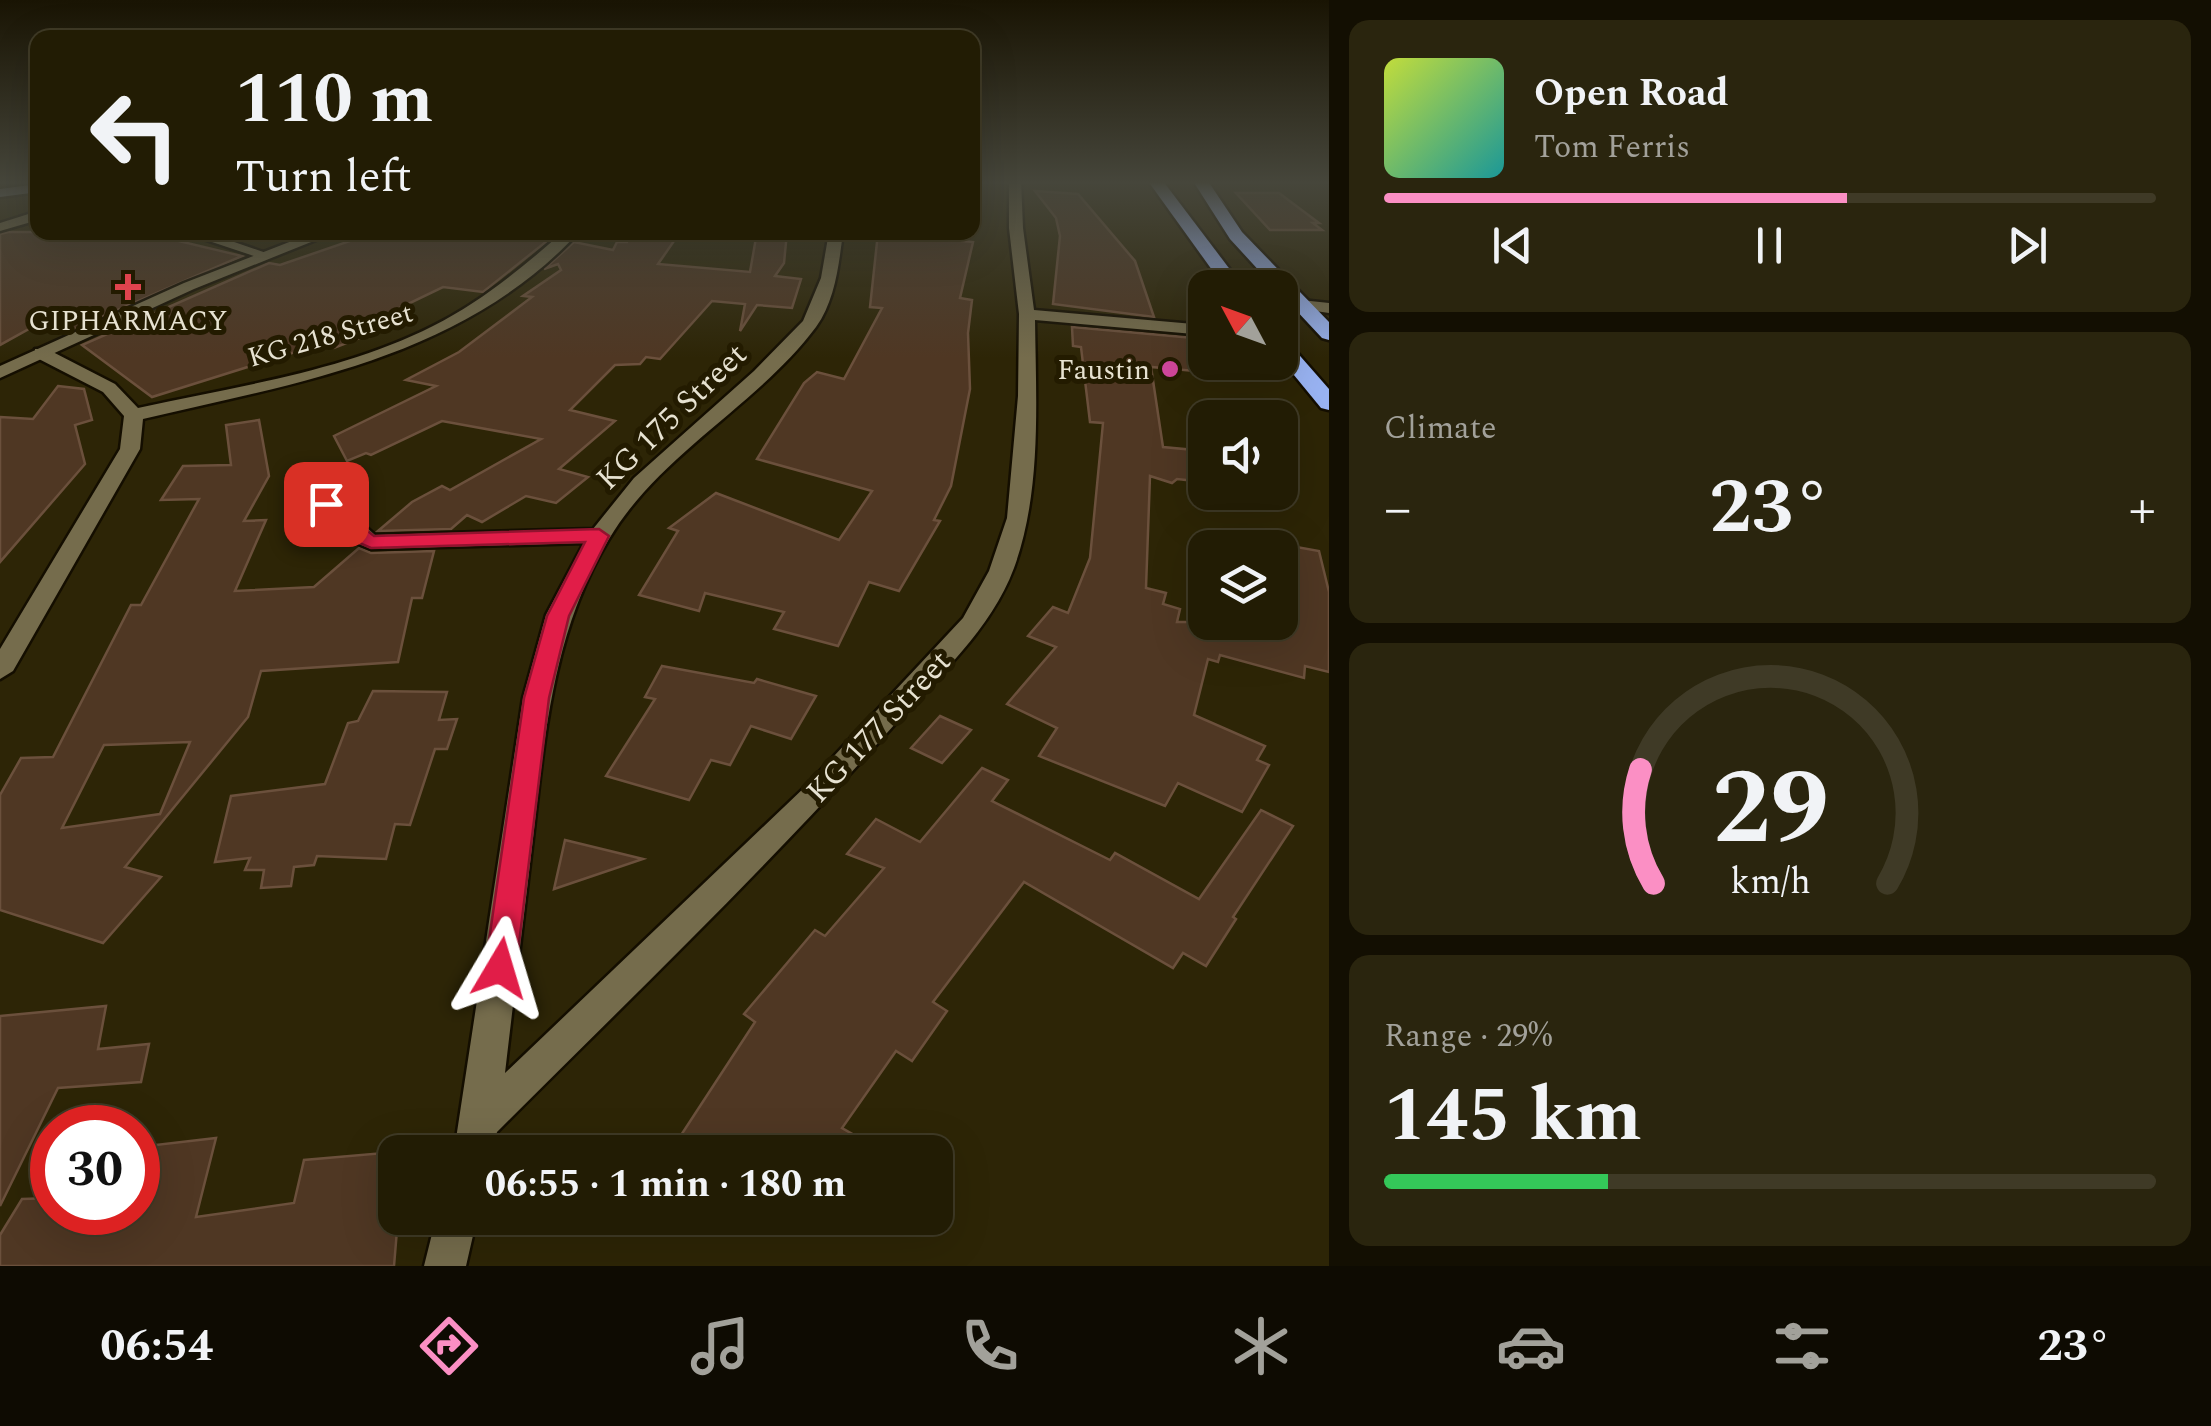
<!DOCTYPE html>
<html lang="en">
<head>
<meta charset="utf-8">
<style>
	body { margin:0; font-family:Spectral,serif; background:#2a250e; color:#f1f3f6; height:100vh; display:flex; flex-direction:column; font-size:38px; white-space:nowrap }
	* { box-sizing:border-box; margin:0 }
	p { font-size:32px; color:#a2a19a }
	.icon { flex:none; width:55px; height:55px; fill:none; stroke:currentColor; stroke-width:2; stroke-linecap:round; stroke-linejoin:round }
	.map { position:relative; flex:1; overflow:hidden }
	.drawer { display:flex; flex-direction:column; gap:20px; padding:20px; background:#130f02; width:882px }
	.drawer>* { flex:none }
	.hud { position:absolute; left:30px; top:30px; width:950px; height:210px; border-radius:20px; box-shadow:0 10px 40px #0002,0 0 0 2px #3f3a26; background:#221c04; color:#f1f3f6; overflow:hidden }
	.needle { width:65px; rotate:311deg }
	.buttons { position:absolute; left:1188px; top:270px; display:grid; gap:20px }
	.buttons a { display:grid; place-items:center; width:110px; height:110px; border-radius:20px; background:#221c04; box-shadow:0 10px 40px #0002,0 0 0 2px #3f3a26; font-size:50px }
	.speed { position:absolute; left:30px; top:1105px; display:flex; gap:20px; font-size:50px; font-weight:700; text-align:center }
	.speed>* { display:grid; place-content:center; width:130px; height:130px; border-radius:50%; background:#221c04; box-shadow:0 10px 40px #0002,0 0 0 2px #3f3a26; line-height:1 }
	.speed .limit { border:15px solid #d22; background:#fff; color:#111 }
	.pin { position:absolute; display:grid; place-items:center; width:85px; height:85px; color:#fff; margin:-42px; border-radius:20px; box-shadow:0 5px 15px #0006 }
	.me { position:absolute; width:110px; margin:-55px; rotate:7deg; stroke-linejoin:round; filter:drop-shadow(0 0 8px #0008) }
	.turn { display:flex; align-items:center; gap:35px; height:210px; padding:0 40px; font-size:45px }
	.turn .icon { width:130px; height:130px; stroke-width:2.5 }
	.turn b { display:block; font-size:70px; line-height:85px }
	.big { font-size:75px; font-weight:700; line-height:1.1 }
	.drawer .tile { flex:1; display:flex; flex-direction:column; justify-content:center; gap:15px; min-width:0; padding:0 35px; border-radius:20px; background:#2a250e }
	.drawer .dial { align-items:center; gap:0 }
	.dial svg { height:260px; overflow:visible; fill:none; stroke:#3f3a26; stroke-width:7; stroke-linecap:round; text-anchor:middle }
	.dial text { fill:#f1f3f6; stroke:none }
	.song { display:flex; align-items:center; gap:30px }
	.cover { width:120px; height:120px; border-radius:15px; background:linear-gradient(135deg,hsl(70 70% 55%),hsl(180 70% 35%)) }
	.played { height:10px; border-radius:5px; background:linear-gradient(90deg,#fb8fc4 60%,#3f3a26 60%) }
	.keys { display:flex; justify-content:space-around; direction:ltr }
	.heat { display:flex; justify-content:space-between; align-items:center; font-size:55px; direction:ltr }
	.charge { height:15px; border-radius:8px; background:linear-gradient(90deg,#34c759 29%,#3f3a26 0) }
	.trip { position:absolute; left:378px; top:1135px; width:575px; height:100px; border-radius:20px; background:#221c04; box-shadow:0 10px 40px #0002,0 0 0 2px #3f3a26; font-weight:700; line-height:100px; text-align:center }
	.tab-bar { display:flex; height:160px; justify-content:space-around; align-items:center; background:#0e0b02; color:#a2a19a }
	.tab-bar .icon { width:70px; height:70px }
	.tab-bar .selected { color:#fb8fc4 }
	.tab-bar b { font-size:45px; color:#f1f3f6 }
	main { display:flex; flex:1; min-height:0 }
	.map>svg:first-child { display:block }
</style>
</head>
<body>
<main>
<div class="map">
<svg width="1329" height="1266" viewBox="0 0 1329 1266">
	<rect width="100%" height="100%" fill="#2d2506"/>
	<g fill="#4f3723" stroke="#6b503c" stroke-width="2.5" fill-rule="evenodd">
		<polygon points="1035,191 1078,194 1135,261 1154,317 1053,304 1060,236 1056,218"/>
		<polygon points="1236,193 1279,193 1319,223 1313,223 1322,230 1270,230"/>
		<polygon points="8,232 141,232 242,256 65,333 47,319 0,345 0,234"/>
		<polygon points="376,232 534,232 552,237 483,292 443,287 360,327 373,333 334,348 324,343 152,397 82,345 269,263 280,265"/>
		<polygon points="630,232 672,232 667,240 674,241 658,264 750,272 757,232 787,232 784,263 775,276 801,279 792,308 757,305 740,331 745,304 712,301 660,359 646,357 640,364 615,365 570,410 615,421 559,469 588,477 556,503 526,496 482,522 467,515 451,529 378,531 412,502 442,486 450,490 541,439 442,421 371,455 366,453 347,461 334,436 436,386 406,380 459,352 532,297 523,296 561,270 558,264 544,269 574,242 613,250 617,242 627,242"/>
		<polygon points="878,233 973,242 960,298 972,300 968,333 970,389 951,486 934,520 940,521 899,591 869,582 838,646 774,629 784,612 705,593 699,611 639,595 678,531 669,528 716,493 839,540 872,491 757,459 804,383 817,372 844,379 882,308 870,307"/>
		<polygon points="1072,327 1205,339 1205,372 1151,367 1163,447 1205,451 1205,482 1177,479 1172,483 1150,476 1146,588 1166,593 1163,604 1180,609 1177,622 1280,622 1280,544 1319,551 1329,592 1329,672 1305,666 1304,678 1220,655 1218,662 1208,659 1194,715 1265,746 1257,760 1269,765 1242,812 1178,783 1165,806 1039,756 1057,728 1007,704 1056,647 1028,636 1053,607 1068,613 1090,558 1103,423 1090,422 1081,347 1073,346"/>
		<polygon points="58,386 84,389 92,420 75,425 85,464 0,562 0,417 33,419"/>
		<path d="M259,420l10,56 -25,45 22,-1 -31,71 79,-4 45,-39 12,5 63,-2 -12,47h-10l-14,64 -137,9 -13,46 -123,150 36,10 -58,66 -103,-33v-115l21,-37 32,-1 78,-152h10l58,-106 -38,1 22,-34 48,-1 -5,-40zM190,742l-30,72 -98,14 42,-83z"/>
		<polygon points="662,666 754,683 757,679 816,696 791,739 751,726 730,765 711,760 689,800 606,776 655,699 645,697"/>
		<polygon points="373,691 447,692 439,720 457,719 447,749 435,749 410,825 395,824 386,859 317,856 314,865 294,867 291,886 261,888 264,870 245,870 250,858 215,862 231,796 325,784 348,723 358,721"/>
		<polygon points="940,716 971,730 942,763 911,748"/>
		<polygon points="982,768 1008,780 992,801 1110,860 1115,853 1199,899 1261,810 1293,826 1233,917 1236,919 1206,966 1183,953 1173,968 1024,882 933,1002 947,1011 912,1061 896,1051 842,1128 884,1152 670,1152 755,1022 744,1014 815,930 825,936 884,868 847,854 876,819 920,842"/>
		<polygon points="565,840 643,859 554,889"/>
		<polygon points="106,1006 98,1049 149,1044 141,1082 58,1088 0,1206 0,1016"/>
		<polygon points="216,1138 196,1217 294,1203 304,1160 395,1152 395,1218 398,1218 394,1266 0,1266 0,1235 22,1199 52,1198 52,1212 138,1212 138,1147"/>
	</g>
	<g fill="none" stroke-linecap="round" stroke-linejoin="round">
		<g stroke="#140e00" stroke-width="5">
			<g id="street">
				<path d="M1009,181h12l2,47 11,82 171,15v10l-170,-15c1,81 7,171 -21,248 -23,62 -76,108 -119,156 -126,142 -264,274 -398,408l-5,20h-38l69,-454 23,-83 38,-72 -213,6 -22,-9 -33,-36 3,-5h16l40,36 218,-6 41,-51 120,-107 49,-50 18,-43 8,-46h14c-4,32 -8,69 -27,95 -59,79 -156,126 -207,212 -56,92 -64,195 -76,299 -9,79 -19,157 -28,235l301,-287 157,-168 26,-47 18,-53 11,-122 1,-82 -10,-86z"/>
				<polygon points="38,211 38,220 0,231 0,223"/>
				<polygon points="182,232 205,232 272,255 260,258"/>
				<path d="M563,232h16c-116,125 -278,150 -436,187l-3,30 -127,222 -13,8v-30l120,-200 4,-33 -21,-24 -68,-35v-8h12l68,35 23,24c99,-22 204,-36 295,-82 48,-24 90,-59 130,-94z"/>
				<polygon points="1301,300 1329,303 1329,313 1295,308 1293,305"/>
				<polygon points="436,1218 477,1218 466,1266 424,1266"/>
			</g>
		</g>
		<g stroke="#140e00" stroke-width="5">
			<polygon id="secondary" points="315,232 336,232 194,289 0,378 0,366 184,283"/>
		</g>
		<g stroke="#140e00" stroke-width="5">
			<polygon id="primary" points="38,184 38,192 0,197 0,189"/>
		</g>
		<g stroke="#140e00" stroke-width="5">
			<g id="highway">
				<polygon points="1148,181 1163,181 1244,288 1225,288"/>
				<polygon points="1193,181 1208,181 1242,232 1329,322 1329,340 1322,338 1280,293 1280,288 1275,288 1230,239"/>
				<polygon points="1280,339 1287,341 1329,389 1329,410 1321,408 1280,358"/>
			</g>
		</g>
		<use href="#street" fill="#756c4c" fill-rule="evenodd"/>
		<use href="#secondary" fill="#756c4c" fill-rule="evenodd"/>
		<use href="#primary" fill="#8b97b0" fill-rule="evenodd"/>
		<use href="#highway" fill="#99b3f2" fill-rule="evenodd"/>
	</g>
	<linearGradient id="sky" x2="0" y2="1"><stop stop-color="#191403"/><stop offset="0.51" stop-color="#46463b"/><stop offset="1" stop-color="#46463b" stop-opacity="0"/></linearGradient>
	<rect width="1329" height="358" fill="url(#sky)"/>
	<polygon fill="#e11d48" stroke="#92132f" stroke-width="2.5" points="326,498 374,536 599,529 609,536 569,616 549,698 516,968 512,978 500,981 489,978 485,968 524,698 547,616 585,542 371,548 350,539 320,508 320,500"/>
	<path fill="#e0444e" stroke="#231b00" stroke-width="4" d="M123 272h10v10h10v10h-10v10h-10v-10h-10v-10h10z"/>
	<circle fill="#d1479c" stroke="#231b00" stroke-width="4" cx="1170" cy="369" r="10"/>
	<g text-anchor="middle" stroke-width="10" stroke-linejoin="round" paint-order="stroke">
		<g font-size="28" fill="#e7e2d1" stroke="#231b00">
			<text x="128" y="330">GIPHARMACY</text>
			<text x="1150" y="379" text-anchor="end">Faustin</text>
		</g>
		<g font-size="28" fill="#e7e2d1" stroke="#231b00">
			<text transform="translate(330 334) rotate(-16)" y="10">KG 218 Street</text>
		</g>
		<g font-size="32" fill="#e7e2d1" stroke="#231b00">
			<text transform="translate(671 416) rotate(-44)" y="11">KG 175 Street</text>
			<text transform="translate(878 726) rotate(-47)" y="11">KG 177 Street</text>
		</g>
	</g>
</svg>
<div class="buttons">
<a><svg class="needle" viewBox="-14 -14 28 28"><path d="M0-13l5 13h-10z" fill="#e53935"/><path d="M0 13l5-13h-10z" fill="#a2a19a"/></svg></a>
<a><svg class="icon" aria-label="sound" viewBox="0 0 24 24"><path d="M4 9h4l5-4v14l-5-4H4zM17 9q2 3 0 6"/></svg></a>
<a><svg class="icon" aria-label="layers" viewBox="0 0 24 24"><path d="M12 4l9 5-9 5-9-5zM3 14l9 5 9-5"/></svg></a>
</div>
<div class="speed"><div class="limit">30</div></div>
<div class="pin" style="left:326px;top:504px;background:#d93025"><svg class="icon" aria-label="arrive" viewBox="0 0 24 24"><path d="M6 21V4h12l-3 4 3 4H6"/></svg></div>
<svg class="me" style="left:500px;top:968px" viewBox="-20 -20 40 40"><path d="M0-17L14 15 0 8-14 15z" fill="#e11d48" stroke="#fff" stroke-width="4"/></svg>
<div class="trip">06:55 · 1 min · 180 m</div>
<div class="hud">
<div class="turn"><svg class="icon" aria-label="left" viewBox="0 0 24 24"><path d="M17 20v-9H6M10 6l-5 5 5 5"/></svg><div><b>110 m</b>Turn left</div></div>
</div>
</div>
<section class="drawer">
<div class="tile">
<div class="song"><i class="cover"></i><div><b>Open Road</b><p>Tom Ferris</p></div></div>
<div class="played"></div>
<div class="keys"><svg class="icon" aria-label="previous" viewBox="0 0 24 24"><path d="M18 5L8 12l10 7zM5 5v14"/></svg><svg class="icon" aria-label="pause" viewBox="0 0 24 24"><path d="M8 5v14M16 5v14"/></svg><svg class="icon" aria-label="next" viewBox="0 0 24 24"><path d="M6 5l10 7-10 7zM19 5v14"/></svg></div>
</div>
<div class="tile"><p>Climate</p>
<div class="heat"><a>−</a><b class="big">23°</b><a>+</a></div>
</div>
<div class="tile dial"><svg viewBox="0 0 100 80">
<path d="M14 69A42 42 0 1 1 86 69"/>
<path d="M14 69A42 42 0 0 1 10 34" stroke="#fb8fc4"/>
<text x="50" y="56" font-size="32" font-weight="700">29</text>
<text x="50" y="72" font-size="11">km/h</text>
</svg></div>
<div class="tile"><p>Range · 29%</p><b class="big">145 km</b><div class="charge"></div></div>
</section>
</main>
<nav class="tab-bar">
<b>06:54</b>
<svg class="icon selected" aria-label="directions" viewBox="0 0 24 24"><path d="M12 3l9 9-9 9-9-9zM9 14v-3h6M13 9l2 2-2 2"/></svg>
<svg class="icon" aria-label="music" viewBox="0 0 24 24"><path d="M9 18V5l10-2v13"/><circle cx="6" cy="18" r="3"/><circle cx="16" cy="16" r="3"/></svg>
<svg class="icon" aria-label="phone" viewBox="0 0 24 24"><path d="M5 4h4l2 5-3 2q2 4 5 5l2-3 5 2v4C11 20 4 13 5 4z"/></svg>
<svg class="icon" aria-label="climate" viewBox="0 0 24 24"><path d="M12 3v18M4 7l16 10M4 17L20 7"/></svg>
<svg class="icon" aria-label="car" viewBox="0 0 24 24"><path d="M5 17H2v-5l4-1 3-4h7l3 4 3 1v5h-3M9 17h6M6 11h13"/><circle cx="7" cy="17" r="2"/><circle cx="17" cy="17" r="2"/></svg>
<svg class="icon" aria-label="filters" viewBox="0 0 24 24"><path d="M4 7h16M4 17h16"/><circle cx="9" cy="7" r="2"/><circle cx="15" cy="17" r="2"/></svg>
<b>23°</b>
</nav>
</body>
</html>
